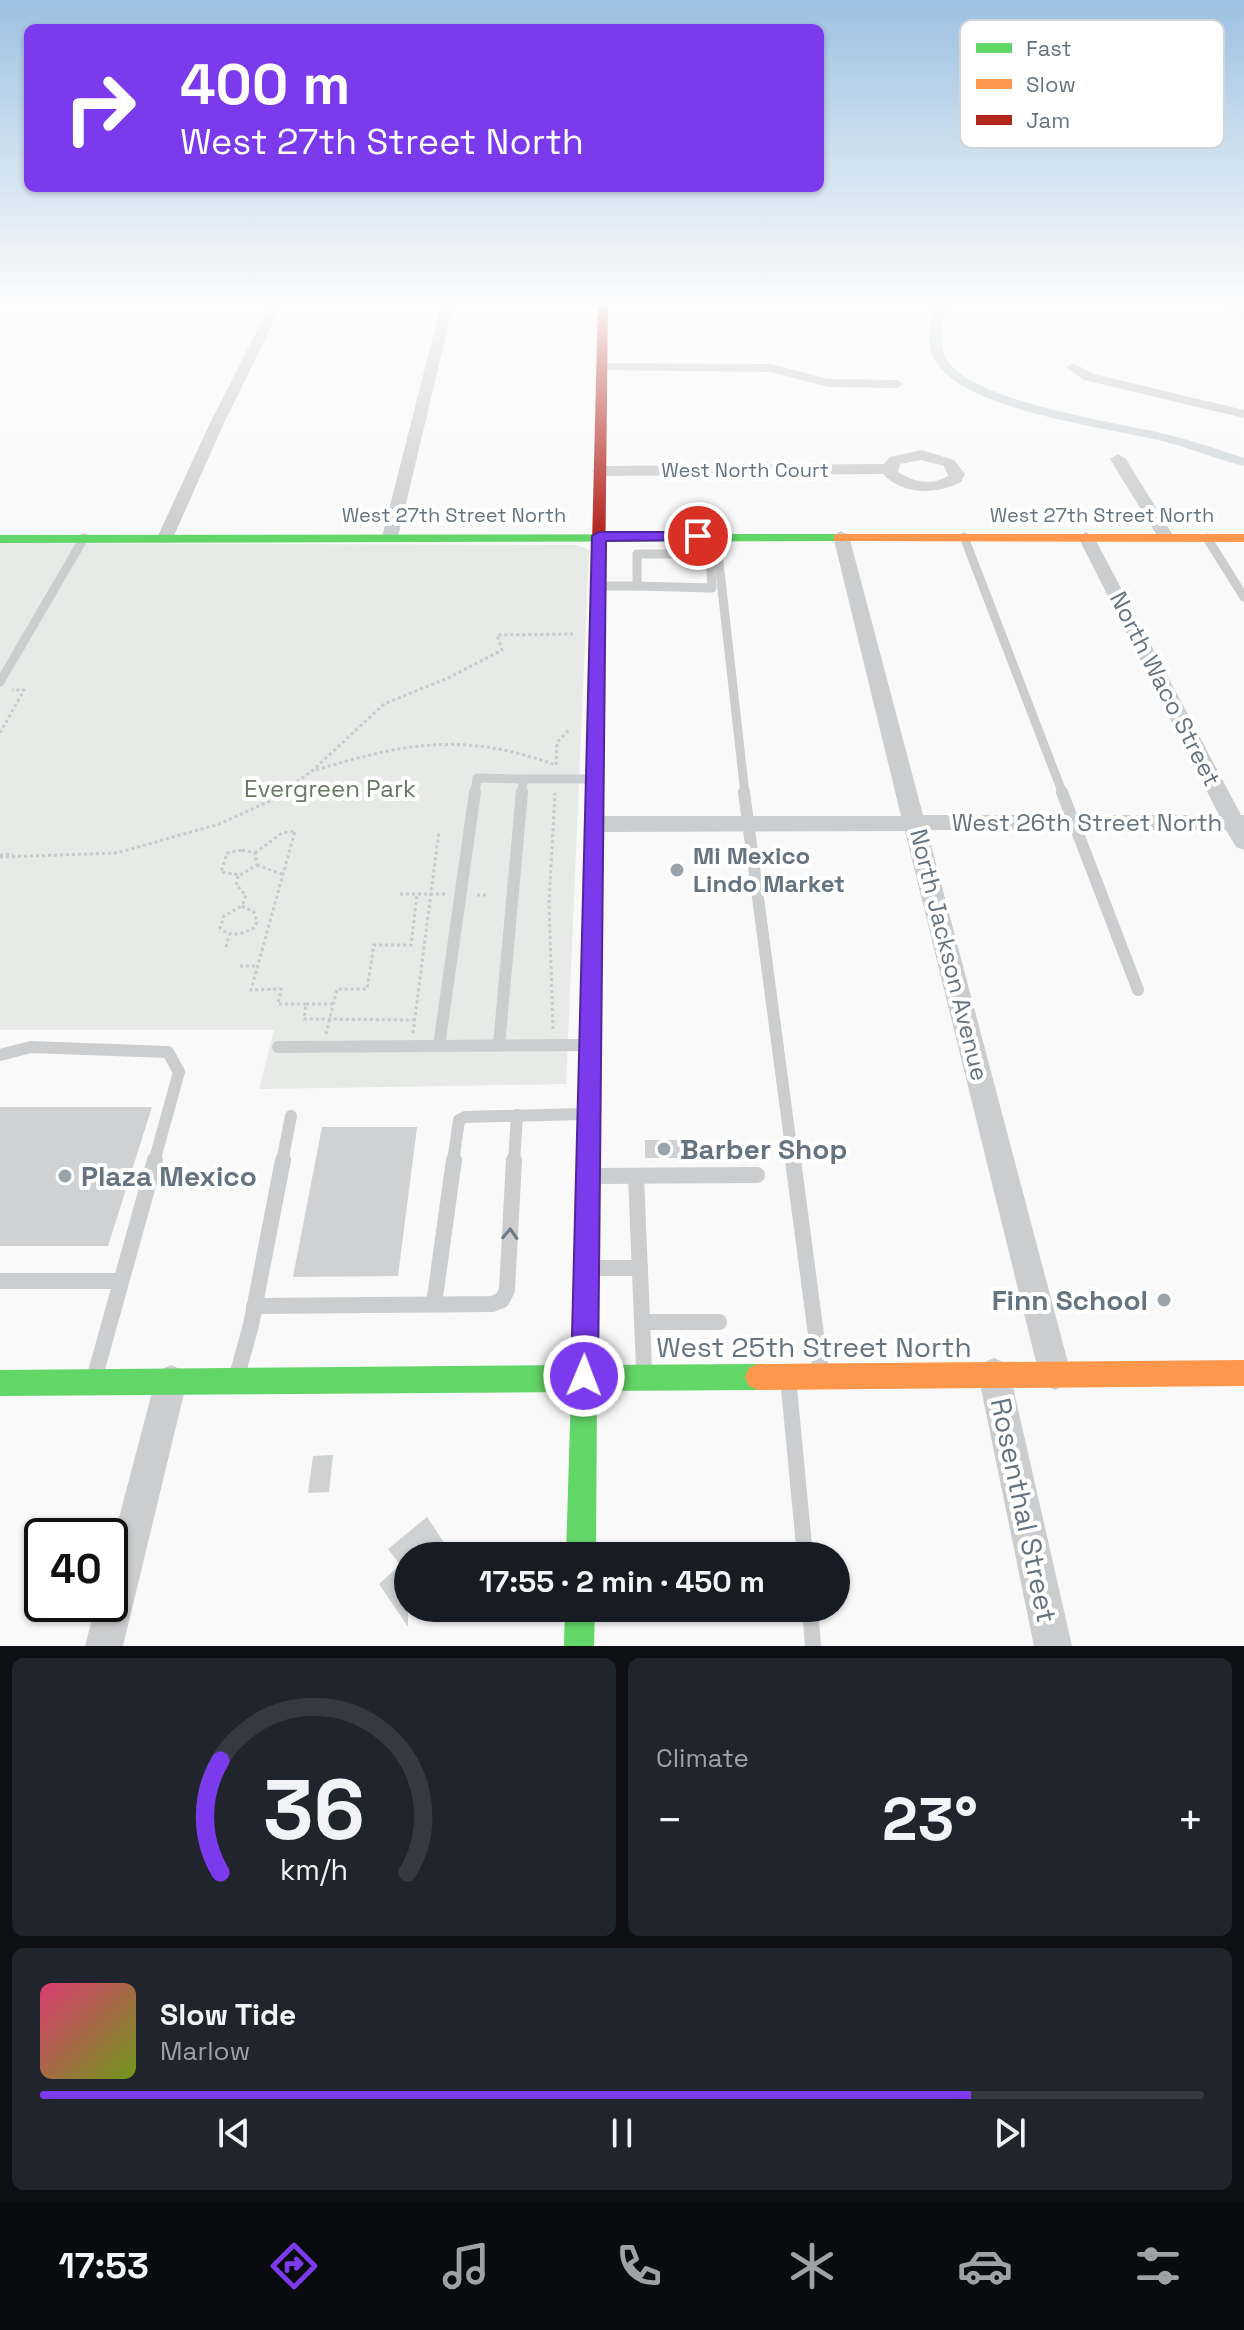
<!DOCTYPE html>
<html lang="en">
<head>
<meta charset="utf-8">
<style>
	body { margin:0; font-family:"Space Grotesk",sans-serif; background:#20242c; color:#f1f3f6; height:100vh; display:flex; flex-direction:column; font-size:30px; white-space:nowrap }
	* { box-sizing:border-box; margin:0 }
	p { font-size:26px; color:#9ea1a6 }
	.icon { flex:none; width:44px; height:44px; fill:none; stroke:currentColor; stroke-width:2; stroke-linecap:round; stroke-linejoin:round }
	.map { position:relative; height:1646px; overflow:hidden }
	.sheet { display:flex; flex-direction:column; gap:12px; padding:12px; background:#0d0f14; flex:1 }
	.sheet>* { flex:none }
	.hud { position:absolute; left:24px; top:24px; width:800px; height:168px; border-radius:12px; box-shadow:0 2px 6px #0004; background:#7c3aed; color:#fff; overflow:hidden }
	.speed { position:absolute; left:24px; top:1518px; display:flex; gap:16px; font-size:40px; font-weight:700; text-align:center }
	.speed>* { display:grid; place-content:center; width:104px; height:104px; border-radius:50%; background:#171b24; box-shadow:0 2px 6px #0004; line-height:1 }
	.speed .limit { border:4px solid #111; border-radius:12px; background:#fff; color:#111 }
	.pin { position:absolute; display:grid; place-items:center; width:68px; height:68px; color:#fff; margin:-34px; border:4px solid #fff; border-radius:50%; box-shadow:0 2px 8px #0007 }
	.me { position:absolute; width:88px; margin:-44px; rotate:1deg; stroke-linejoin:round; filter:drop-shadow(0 0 6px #0008) }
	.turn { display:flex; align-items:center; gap:28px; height:168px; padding:0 24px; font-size:36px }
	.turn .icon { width:104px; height:104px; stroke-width:2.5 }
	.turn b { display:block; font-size:56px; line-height:68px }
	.big { font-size:60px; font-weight:700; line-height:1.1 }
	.sheet .card { flex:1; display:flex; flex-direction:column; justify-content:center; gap:12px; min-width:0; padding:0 28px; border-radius:12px; background:#20242c }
	.sheet .dial { align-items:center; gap:0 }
	.dial svg { height:208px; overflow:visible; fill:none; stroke:#363941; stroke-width:7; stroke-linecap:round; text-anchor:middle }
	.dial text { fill:#f1f3f6; stroke:none }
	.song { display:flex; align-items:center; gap:24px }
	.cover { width:96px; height:96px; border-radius:12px; background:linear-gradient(135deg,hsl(340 70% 55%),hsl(80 70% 35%)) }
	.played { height:8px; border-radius:4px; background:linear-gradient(90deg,#7c3aed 80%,#363941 80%) }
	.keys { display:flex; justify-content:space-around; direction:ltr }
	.heat { display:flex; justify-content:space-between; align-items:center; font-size:44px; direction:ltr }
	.sheet .tiles { flex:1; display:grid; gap:12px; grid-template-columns:1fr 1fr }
	.card:last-child { grid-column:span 2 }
	.trip { position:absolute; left:394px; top:1542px; width:456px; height:80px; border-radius:40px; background:#171b24; box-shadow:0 2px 6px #0004; font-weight:700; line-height:80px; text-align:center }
	.tab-bar { display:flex; height:128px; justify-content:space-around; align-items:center; background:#090b0e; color:#9ea1a6 }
	.tab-bar .icon { width:56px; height:56px }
	.tab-bar .current { color:#7c3aed }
	.tab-bar b { font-size:36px; color:#f1f3f6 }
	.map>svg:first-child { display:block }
</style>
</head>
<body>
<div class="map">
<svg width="1244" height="1646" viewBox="0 0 1244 1646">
	<rect width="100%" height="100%" fill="#f9f9f9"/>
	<polygon fill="#e7eae6" points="0,543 577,545 589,550 566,1084 259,1089 274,1030 0,1030"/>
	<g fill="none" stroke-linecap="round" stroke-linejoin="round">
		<path fill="#ced5d8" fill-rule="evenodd" d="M936,301h12c-4,17 -11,38 -3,55 20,45 170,66 216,77 28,6 55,16 83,25v8c-28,-7 -54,-18 -82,-25 -56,-14 -196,-30 -227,-80 -11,-17 -3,-42 1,-60z"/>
	</g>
	<g fill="#cfd1d2">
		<polygon points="0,1107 152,1107 108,1246 0,1246"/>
		<polygon points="322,1127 417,1127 398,1276 293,1277"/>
		<rect x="645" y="1140" width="38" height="18"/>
		<polygon points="333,1455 329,1492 308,1493 313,1456"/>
		<polygon points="427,1517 453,1556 408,1556 408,1627 379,1584 400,1565 388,1549"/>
	</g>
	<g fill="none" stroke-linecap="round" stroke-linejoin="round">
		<g stroke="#c9cacb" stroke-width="3" stroke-dasharray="3 3" stroke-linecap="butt">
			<polyline points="0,733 24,690 12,690"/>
			<polyline points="556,765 557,742 569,730"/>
			<path d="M316,770c89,-27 147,-38 237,-6"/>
			<polygon points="242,850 255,853 257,865 240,875 221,872 227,853"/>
			<polyline points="255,853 282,833 295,831 251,990 281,989 278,1004 306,1004 304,1019 415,1020"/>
			<polyline points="0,855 13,854"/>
			<polyline points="0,857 117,853 219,824 270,801 312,771 384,704 450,677 502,650 497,635 573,634"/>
			<polyline points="257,865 282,874"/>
			<polyline points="238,876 236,885 246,895 242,906"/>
			<polyline points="400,894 446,894"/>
			<polyline points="477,895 489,895"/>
			<path d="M242,906l12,6 3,10 -3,6c-12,6 -23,10 -34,0l4,-12z"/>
			<polyline points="226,947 229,935"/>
			<polyline points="240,966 258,966"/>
			<polyline points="306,1004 333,1004"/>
			<polyline points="553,1029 549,902 555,793"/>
			<polyline points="413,1033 439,831"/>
			<polyline points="326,1034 337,989 367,989 374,945 411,945 417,894"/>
		</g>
		<g stroke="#cccdce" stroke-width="9">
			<polyline points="716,536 745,794"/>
			<polyline points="964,537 1063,794"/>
			<polyline points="1207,538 1244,597"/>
			<polyline points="599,586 637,586 637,554 706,554 704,536"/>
			<polyline points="637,586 712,588 710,557 706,554"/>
			<polyline points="0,682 84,538"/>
			<polyline points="475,794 477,778 523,779"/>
			<polyline points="522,794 523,779 591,779"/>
		</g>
		<g stroke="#cccdce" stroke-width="12">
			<polyline points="744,792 793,1162"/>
			<polyline points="1062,792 1138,990"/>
			<polyline points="499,1045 522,792"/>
			<polyline points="439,1046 475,792"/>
			<polyline points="278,1047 586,1045"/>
			<polyline points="0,1055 31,1047 168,1052 179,1072 154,1162"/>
			<polyline points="282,1162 291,1116"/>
			<polyline points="453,1162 459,1120 465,1117 581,1114"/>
			<polyline points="514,1162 517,1115"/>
		</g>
		<g stroke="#cccdce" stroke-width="16">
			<polyline points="793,1160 820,1365"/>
			<polyline points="596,1176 757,1175"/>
			<polyline points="636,1177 644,1368"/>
			<polyline points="597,1268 640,1268"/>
			<polyline points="0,1281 121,1281"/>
			<polyline points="434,1304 454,1160"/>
			<polyline points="254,1306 492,1304 502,1300 507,1290 514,1160"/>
			<polyline points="643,1322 719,1322"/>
			<polyline points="96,1372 155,1160"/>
			<polyline points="238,1372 251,1325 283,1160"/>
			<polyline points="789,1388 805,1556"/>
			<polyline points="810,1608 813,1646"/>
		</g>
		<g fill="#cccdce" fill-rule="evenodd">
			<polygon points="272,301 284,301 224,423 173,538 165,543 159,542 157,538 210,423"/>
			<polygon points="442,301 454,301 398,537 390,542 382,537"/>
			<polygon points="1222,301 1235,301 1244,311 1244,322"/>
			<polygon points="602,363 771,364 828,379 897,380 904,384 897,388 828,387 771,372 597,370 595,367"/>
			<polygon points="1073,363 1094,374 1244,410 1244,418 1084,380 1066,367"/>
			<path d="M922,450l32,10 11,14 -4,8c-24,13 -59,13 -78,-8l-283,2 -8,-5 8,-5 284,-2 6,-7zM921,460l23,6 4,10c-17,10 -34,6 -50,-4l2,-8z"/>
			<polygon points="1118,454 1126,459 1174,537 1172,541 1160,541 1158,537 1110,459"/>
			<polygon points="841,531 849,536 923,815 1219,815 1078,537 1086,532 1094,537 1241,815 1244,815 1244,850 1236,847 1226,830 927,830 1071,1374 1066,1385 1055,1390 1044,1385 1039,1374 905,831 595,832 587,829 584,824 587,819 595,816 901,816 833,536"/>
			<polygon points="994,1358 1005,1363 1010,1374 1072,1646 1034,1646 978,1374 983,1363"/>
			<polygon points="171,1365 182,1370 187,1381 123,1646 85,1646 96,1604 110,1604 110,1552 155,1381 160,1370"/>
		</g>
		<g fill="#63d668" fill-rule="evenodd">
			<polygon points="839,534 844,535 844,541 0,543 0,535"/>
			<polygon points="598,581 605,585 597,1365 758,1364 767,1368 771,1377 767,1386 758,1390 597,1391 596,1556 566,1556 571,1392 0,1396 0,1370 571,1365 591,585"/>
			<polygon points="565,1608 595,1608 594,1646 564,1646"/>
		</g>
		<g fill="#ff974d" fill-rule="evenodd">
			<polygon points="839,534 1244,534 1244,542 834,541 834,535"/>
			<polygon points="1244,1360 1244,1386 758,1390 749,1386 745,1377 749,1368 758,1364"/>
		</g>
		<polygon fill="#b3261e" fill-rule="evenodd" points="598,301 608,301 605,585 598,589 591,585"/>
	</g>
	<defs><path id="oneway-chevron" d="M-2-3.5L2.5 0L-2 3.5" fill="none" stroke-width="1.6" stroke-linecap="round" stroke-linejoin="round" transform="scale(2)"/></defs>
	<use stroke="#707d89" href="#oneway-chevron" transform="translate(510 1234) rotate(-87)"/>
	<linearGradient id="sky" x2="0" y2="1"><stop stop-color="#9dc1e2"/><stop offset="0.57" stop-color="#fcfcfc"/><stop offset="1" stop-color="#fcfcfc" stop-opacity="0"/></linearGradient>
	<rect width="1244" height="532" fill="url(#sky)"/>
	<polygon fill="#7c3aed" stroke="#51269a" stroke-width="2" points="599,532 698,532 705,536 698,540 606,541 598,1376 594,1386 584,1390 575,1386 571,1376 592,536"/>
	<g fill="#99a3ab" stroke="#fff" stroke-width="3">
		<circle cx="677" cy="870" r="8"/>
		<circle cx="664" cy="1149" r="8"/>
		<circle cx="65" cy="1176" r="8"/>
		<circle cx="1164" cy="1300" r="8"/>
	</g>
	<g text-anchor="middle" stroke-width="8" stroke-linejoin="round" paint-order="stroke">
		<g font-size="20" fill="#667481" stroke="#fff">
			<text x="745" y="477">West North Court</text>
			<text x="454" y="522">West 27th Street North</text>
			<text x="1102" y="522">West 27th Street North</text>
		</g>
		<g font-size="24" fill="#667481" stroke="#fff">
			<text transform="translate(1165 689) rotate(63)" y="8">North Waco Street</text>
			<text x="1087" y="831">West 26th Street North</text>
			<text transform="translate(949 955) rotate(76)" y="8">North Jackson Avenue</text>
		</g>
		<g font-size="24" fill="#687965" stroke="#fff">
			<text x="330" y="797">Evergreen Park</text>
		</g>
		<g font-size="24" font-weight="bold" fill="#667481" stroke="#fff" text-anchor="start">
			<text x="693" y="864">Mi Mexico<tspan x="693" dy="28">Lindo Market</tspan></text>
		</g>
		<g font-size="28" font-weight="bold" fill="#667481" stroke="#fff" text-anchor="start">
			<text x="680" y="1159">Barber Shop</text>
			<text x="81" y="1186">Plaza Mexico</text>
			<text x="1148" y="1310" text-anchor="end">Finn School</text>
		</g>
		<g font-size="28" fill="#667481" stroke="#fff">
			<text x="814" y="1357">West 25th Street North</text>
			<text transform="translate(1024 1510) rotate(78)" y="10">Rosenthal Street</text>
		</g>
	</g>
	<rect x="960" y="20" width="264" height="128" rx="12" fill="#fff" stroke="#d1d5d9" stroke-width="2"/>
	<rect x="976" y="43" width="36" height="10" fill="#63d668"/>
	<rect x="976" y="79" width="36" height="10" fill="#ff974d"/>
	<rect x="976" y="115" width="36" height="10" fill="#b3261e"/>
	<g font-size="22" fill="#667481">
		<text x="1026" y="56">Fast</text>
		<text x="1026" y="92">Slow</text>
		<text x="1026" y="128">Jam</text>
	</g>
</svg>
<div class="speed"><div class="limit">40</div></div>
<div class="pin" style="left:698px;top:536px;background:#d93025"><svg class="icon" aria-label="arrive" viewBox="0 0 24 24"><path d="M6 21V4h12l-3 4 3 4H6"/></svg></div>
<svg class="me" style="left:584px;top:1376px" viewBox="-20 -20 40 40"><circle r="17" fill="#7c3aed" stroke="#fff" stroke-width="3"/><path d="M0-11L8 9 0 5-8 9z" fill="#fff"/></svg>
<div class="trip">17:55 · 2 min · 450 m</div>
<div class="hud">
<div class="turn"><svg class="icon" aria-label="right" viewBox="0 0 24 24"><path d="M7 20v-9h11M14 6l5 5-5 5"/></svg><div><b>400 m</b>West 27th Street North</div></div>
</div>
</div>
<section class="sheet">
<div class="tiles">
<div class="card dial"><svg viewBox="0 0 100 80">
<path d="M14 69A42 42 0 1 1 86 69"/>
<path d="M14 69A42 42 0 0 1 14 26" stroke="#7c3aed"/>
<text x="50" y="56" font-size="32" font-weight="700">36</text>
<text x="50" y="72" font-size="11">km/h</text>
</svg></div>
<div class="card"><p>Climate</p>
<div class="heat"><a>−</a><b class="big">23°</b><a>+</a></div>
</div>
<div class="card">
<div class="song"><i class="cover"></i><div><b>Slow Tide</b><p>Marlow</p></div></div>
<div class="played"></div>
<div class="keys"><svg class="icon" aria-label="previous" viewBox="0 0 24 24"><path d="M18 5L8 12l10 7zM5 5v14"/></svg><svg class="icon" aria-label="pause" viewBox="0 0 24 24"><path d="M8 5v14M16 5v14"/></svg><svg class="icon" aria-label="next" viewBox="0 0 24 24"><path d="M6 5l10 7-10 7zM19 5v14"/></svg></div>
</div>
</div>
</section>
<nav class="tab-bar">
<b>17:53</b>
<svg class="icon current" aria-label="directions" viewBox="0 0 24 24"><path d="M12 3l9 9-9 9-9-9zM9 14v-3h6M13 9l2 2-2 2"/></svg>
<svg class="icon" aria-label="music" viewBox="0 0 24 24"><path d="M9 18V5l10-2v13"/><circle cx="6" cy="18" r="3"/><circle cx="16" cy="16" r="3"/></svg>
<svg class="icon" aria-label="phone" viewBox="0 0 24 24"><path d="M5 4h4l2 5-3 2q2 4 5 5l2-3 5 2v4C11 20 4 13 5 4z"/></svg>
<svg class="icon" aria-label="climate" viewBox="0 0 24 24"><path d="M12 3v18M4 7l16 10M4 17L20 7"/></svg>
<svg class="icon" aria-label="car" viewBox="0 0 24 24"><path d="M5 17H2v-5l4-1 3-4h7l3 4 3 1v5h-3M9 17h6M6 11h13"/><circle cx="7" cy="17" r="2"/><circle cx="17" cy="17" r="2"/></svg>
<svg class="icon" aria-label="filters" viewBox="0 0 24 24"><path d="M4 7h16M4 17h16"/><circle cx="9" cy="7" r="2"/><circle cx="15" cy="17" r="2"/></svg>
</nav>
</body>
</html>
